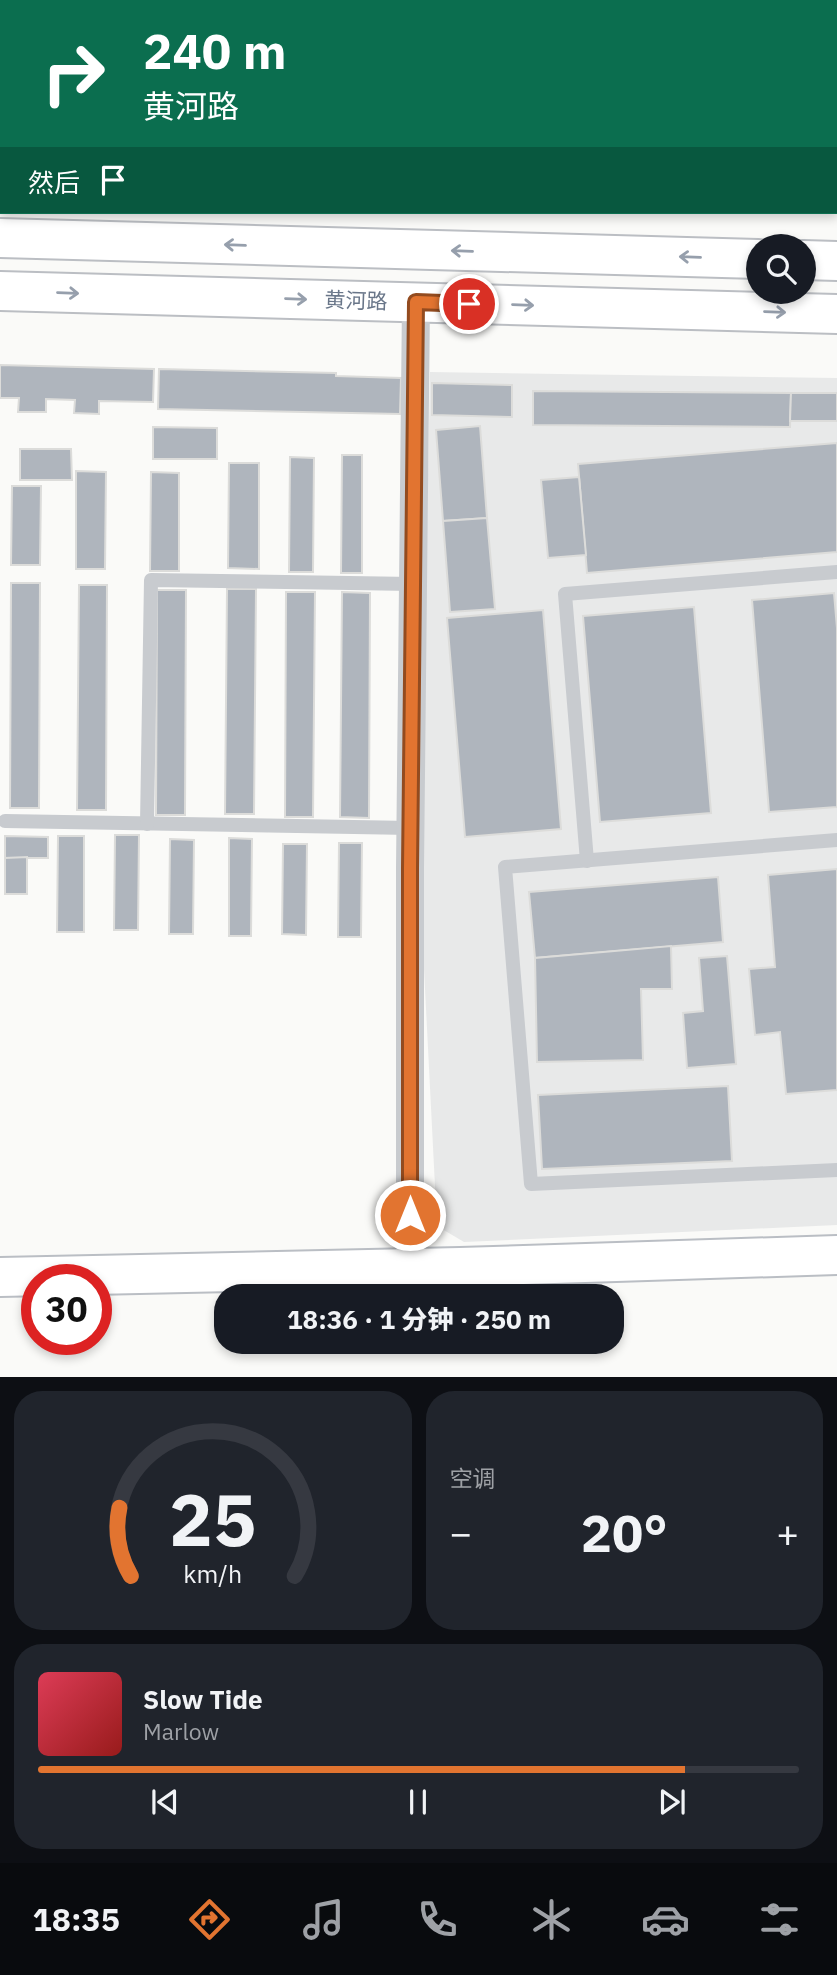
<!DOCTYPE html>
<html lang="zh">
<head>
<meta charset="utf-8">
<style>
	body { margin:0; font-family:"IBM Plex Sans","Noto Sans SC",sans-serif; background:#20242c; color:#f1f3f6; height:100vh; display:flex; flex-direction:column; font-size:26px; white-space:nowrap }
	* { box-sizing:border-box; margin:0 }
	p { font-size:23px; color:#9ea1a6 }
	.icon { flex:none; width:38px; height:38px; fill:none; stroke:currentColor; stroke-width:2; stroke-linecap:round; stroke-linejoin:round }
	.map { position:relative; height:1377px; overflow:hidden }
	.sheet { display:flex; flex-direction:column; gap:14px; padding:14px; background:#0d0f14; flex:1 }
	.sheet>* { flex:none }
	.banner { position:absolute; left:0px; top:0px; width:838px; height:214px; box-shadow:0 4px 10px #0003; background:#0b6e4f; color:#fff; overflow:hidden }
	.controls { position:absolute; left:746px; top:234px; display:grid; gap:14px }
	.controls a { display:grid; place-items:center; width:70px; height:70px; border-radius:50%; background:#171b24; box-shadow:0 4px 10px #0003; font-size:35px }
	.speed { position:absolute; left:21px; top:1264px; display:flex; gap:14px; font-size:35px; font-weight:700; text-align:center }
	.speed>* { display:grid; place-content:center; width:91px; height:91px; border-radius:50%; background:#171b24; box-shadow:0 4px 10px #0003; line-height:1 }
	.speed .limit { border:10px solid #d22; background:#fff; color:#111 }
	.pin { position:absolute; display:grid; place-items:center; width:60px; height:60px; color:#fff; margin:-30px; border:4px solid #fff; border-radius:50%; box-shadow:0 2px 7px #0007 }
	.me { position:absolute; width:77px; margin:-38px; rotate:0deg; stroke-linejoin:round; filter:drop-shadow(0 0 5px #0008) }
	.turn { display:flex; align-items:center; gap:24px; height:147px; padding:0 28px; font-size:32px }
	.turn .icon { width:91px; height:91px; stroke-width:2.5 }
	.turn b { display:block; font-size:49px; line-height:60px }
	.then { display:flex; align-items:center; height:66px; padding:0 28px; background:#0003; gap:14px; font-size:26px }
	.big { font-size:52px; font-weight:800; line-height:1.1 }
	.sheet .card { flex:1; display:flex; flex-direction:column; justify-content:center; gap:10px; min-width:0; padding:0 24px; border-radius:28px; background:#20242c }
	.sheet .dial { align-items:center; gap:0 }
	.dial svg { height:182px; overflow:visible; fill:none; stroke:#363941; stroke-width:7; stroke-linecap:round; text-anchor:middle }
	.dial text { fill:#f1f3f6; stroke:none }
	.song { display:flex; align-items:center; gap:21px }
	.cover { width:84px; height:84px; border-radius:10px; background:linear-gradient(135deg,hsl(350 70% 55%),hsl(0 70% 35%)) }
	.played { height:7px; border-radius:4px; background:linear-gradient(90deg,#e27430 85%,#363941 85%) }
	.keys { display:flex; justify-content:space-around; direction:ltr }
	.heat { display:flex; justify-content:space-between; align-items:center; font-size:38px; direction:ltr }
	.sheet .tiles { flex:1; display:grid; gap:14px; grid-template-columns:1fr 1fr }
	.card:last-child { grid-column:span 2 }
	.trip { position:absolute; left:214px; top:1284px; width:410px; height:70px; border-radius:28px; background:#171b24; box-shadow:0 4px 10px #0003; font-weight:800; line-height:70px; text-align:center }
	.tab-bar { display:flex; height:112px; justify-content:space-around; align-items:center; background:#090b0e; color:#9ea1a6 }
	.tab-bar .icon { width:49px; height:49px }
	.tab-bar .current { color:#e27430 }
	.tab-bar b { font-size:32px; color:#f1f3f6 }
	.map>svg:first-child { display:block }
</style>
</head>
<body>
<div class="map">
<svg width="837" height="1377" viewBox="0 0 837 1377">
	<rect width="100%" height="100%" fill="#fafaf8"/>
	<polygon fill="#e8e9e9" points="430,372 837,378 837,1225 464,1242 437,1226 420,890"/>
	<g fill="#afb5bd" stroke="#dcdcda" stroke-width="2">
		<polygon points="0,365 154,369 153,402 99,401 99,414 74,413 75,400 46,399 46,412 18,412 19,398 0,398"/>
		<polygon points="159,369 336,373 336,376 401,378 400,414 158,409"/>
		<polygon points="432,383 512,385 512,417 432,415"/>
		<polygon points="533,391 791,393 790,427 533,425"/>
		<polygon points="791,393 837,393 837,421 790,421"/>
		<polygon points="480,426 487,518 443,521 436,430"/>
		<polygon points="153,427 217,428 217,459 153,459"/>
		<polygon points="837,443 837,552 587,573 578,464"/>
		<polygon points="20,449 71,449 72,480 20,480"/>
		<polygon points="342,455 362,455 362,573 341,573"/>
		<polygon points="290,457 314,458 313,572 289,572"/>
		<polygon points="229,463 259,463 259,569 228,568"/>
		<polygon points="76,471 106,472 105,569 76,569"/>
		<polygon points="151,472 179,473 179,571 150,571"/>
		<polygon points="579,477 586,555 548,558 541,480"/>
		<polygon points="12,486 41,486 40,565 11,565"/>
		<polygon points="487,518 495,609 450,612 443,521"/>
		<polygon points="11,583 40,583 39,808 10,808"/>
		<polygon points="79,585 107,585 106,810 77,810"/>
		<polygon points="227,589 256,589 254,814 225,814"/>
		<polygon points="157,590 186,590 185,815 156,815"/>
		<polygon points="286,592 315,592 313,817 285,817"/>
		<polygon points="342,592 370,593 369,818 340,817"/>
		<polygon points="834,593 837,628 837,807 769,812 752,600"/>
		<polygon points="694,607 711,813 600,822 583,616"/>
		<polygon points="543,610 561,829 465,837 447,618"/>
		<polygon points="115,835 139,835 138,930 114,930"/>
		<polygon points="5,836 48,837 48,858 5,858"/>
		<polygon points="58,836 84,836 84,932 57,932"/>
		<polygon points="229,838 252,839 251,936 229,936"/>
		<polygon points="170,839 194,840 193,934 169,934"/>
		<polygon points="339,843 362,843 361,937 338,937"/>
		<polygon points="283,844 307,844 306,935 282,934"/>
		<polygon points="27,857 27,894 5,894 5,858"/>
		<polygon points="837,869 837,1090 786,1094 780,1032 755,1035 749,969 775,967 768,875"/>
		<polygon points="718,877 723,942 535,958 529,892"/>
		<polygon points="671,946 672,989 641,989 643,1060 537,1062 535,958"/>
		<polygon points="727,956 736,1064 687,1068 683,1013 703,1011 699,958"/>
		<polygon points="728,1086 732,1161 542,1169 538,1095"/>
	</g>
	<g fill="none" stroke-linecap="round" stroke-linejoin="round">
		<g stroke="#babec4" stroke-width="42">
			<polyline id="secondary" points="0,1277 460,1267 837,1255"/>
		</g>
		<g stroke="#bbbec3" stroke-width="42">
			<g id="primary">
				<polyline points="0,238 758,259"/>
				<polyline points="803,260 837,261"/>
				<polyline points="0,291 837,314"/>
			</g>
		</g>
		<g stroke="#c8cbcf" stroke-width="14">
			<polyline points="5,821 411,828"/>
			<polyline points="147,824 151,580 413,584"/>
			<polyline points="837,840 505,867 531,1184 837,1170"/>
			<polyline points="587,861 565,594 837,572"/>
		</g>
		<polyline stroke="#c8cbcf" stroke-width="28" points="410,1268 410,868 416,302"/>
		<use href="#secondary" stroke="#fff" stroke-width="38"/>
		<use href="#primary" stroke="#fff" stroke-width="38"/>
	</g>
	<defs><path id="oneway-shaft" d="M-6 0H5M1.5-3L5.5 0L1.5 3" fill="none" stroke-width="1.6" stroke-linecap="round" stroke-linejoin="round" transform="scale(1.75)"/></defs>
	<g stroke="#969fac">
		<use href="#oneway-shaft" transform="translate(235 245) rotate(-178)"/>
		<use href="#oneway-shaft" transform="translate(462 251) rotate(-178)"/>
		<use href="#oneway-shaft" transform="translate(690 257) rotate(-178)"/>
		<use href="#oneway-shaft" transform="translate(68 293) rotate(2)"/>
		<use href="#oneway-shaft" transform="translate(296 299) rotate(2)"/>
		<use href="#oneway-shaft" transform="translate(523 305) rotate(2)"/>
		<use href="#oneway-shaft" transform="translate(775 312) rotate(2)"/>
	</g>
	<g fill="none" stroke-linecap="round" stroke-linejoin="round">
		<g stroke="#934b1f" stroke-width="18">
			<polyline id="route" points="410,1215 410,868 416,302 469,304"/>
		</g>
		<use href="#route" stroke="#e27430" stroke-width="12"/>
	</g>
	<g text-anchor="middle" stroke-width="7" stroke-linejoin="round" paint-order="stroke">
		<g font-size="21" fill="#697689" stroke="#fff">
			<text transform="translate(356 301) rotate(2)" y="7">黄河路</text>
		</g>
	</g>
</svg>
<div class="controls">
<a><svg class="icon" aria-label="search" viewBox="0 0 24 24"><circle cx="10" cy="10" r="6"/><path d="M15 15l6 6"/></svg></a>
</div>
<div class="speed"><div class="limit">30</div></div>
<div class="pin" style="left:469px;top:304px;background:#d93025"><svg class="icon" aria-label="arrive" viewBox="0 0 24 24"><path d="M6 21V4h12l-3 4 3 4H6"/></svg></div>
<svg class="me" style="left:410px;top:1215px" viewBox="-20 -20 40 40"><circle r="17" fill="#e27430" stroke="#fff" stroke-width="3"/><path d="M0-11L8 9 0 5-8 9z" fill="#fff"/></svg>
<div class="trip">18:36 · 1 分钟 · 250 m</div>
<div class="banner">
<div class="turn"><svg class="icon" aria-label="right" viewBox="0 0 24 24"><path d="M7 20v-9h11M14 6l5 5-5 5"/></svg><div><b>240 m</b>黄河路</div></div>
<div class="then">然后<svg class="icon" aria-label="arrive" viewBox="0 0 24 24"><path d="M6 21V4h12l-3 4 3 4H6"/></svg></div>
</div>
</div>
<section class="sheet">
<div class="tiles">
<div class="card dial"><svg viewBox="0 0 100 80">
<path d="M14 69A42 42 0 1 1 86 69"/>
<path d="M14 69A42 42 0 0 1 9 39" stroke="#e27430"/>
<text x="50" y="56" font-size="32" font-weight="700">25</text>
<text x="50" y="72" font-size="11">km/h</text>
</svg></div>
<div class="card"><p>空调</p>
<div class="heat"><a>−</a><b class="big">20°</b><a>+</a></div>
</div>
<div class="card">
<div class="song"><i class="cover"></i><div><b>Slow Tide</b><p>Marlow</p></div></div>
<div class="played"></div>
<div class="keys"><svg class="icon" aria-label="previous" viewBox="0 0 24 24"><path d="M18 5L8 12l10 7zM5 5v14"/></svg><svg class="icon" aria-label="pause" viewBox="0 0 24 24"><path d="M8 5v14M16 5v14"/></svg><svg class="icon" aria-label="next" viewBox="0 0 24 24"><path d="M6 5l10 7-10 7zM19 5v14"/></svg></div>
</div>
</div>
</section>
<nav class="tab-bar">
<b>18:35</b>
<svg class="icon current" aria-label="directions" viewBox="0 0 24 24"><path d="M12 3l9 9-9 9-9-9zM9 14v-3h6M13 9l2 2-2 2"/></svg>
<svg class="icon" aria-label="music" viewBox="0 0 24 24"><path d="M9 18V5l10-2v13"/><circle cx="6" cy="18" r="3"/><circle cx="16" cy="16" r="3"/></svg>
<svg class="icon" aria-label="phone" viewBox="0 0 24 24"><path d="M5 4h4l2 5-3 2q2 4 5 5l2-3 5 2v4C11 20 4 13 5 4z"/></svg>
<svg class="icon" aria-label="climate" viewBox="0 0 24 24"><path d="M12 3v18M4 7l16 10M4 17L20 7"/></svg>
<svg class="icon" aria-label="car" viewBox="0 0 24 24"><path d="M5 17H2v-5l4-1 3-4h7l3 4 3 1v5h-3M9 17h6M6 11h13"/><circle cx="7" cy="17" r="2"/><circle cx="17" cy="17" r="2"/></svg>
<svg class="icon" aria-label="filters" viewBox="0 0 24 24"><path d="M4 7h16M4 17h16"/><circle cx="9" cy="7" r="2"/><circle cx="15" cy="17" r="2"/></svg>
</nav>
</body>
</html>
